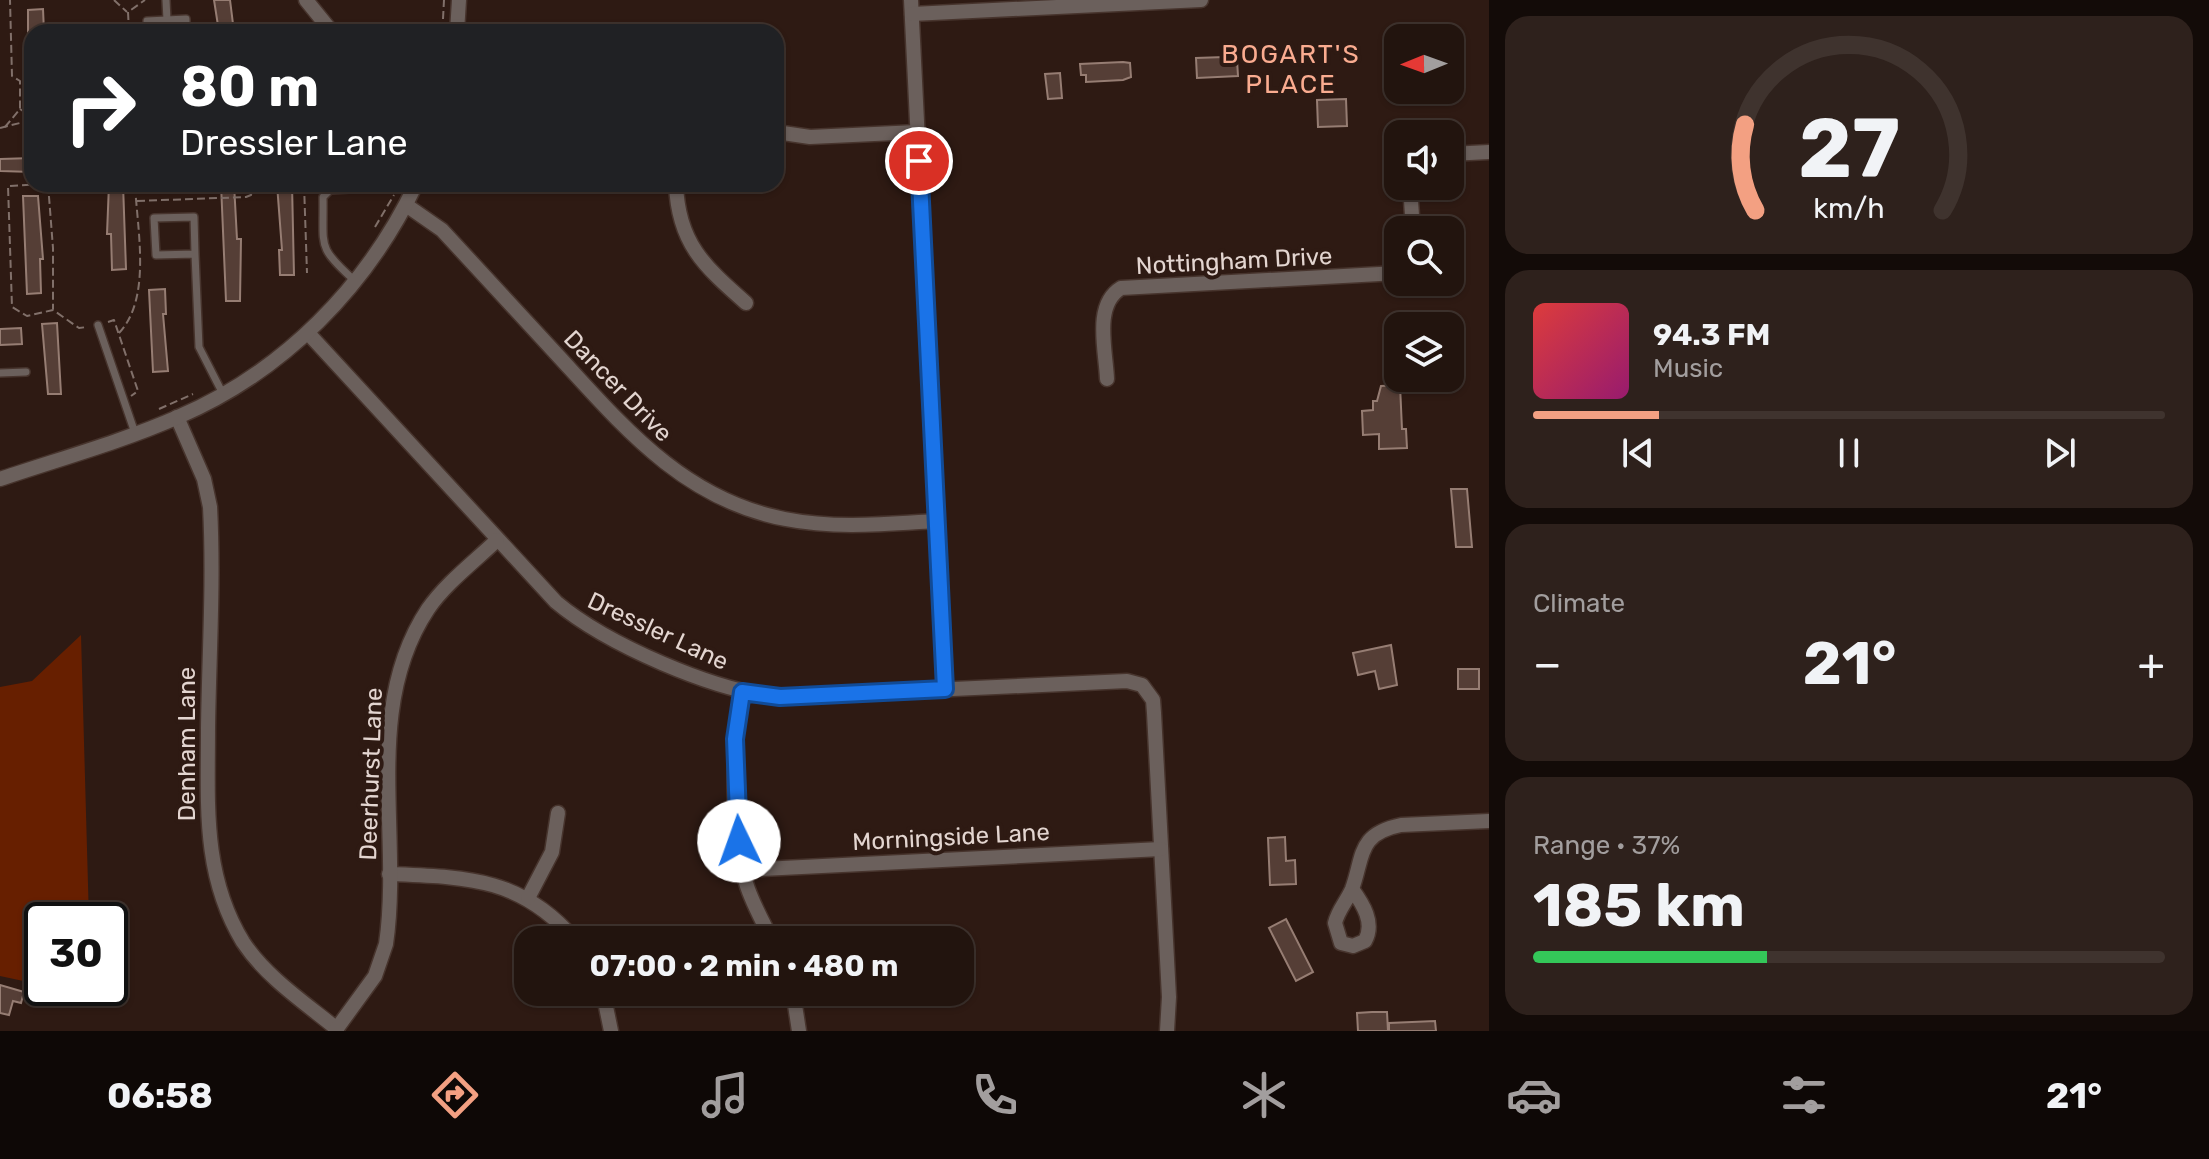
<!DOCTYPE html>
<html lang="en">
<head>
<meta charset="utf-8">
<style>
	body { margin:0; font-family:Rubik,sans-serif; background:#2e211c; color:#f1f3f6; height:100vh; display:flex; flex-direction:column; font-size:30px; white-space:nowrap }
	* { box-sizing:border-box; margin:0 }
	p { font-size:26px; color:#a29e9e }
	.icon { flex:none; width:44px; height:44px; fill:none; stroke:currentColor; stroke-width:2; stroke-linecap:round; stroke-linejoin:round }
	.map { position:relative; flex:1; overflow:hidden }
	.drawer { display:flex; flex-direction:column; gap:16px; padding:16px; background:#130b08; width:720px }
	.drawer>* { flex:none }
	.top-card { position:absolute; left:24px; top:24px; width:760px; height:168px; border-radius:24px; box-shadow:0 2px 6px #0004,0 0 0 2px #3f332e; background:#202124; color:#fff; overflow:hidden }
	.needle { width:52px; rotate:269deg }
	.tools { position:absolute; left:1384px; top:24px; display:grid; gap:16px }
	.tools a { display:grid; place-items:center; width:80px; height:80px; border-radius:16px; background:#22140e; box-shadow:0 2px 6px #0004,0 0 0 2px #3f332e; font-size:40px }
	.speed { position:absolute; left:24px; top:902px; display:flex; gap:16px; font-size:40px; font-weight:700; text-align:center }
	.speed>* { display:grid; place-content:center; width:104px; height:104px; border-radius:50%; background:#22140e; box-shadow:0 2px 6px #0004,0 0 0 2px #3f332e; line-height:1 }
	.speed .limit { border:4px solid #111; border-radius:12px; background:#fff; color:#111 }
	.pin { position:absolute; display:grid; place-items:center; width:68px; height:68px; color:#fff; margin:-34px; border:4px solid #fff; border-radius:50%; box-shadow:0 2px 8px #0007 }
	.me { position:absolute; width:88px; margin:-44px; rotate:357deg; stroke-linejoin:round; filter:drop-shadow(0 0 6px #0008) }
	.turn { display:flex; align-items:center; gap:28px; height:168px; padding:0 24px; font-size:36px }
	.turn .icon { width:104px; height:104px; stroke-width:2.5 }
	.turn b { display:block; font-size:56px; line-height:68px }
	.big { font-size:60px; font-weight:700; line-height:1.1 }
	.drawer .tile { flex:1; display:flex; flex-direction:column; justify-content:center; gap:12px; min-width:0; padding:0 28px; border-radius:24px; background:#2e211c }
	.drawer .dial { align-items:center; gap:0 }
	.dial svg { height:208px; overflow:visible; fill:none; stroke:#3f332e; stroke-width:7; stroke-linecap:round; text-anchor:middle }
	.dial text { fill:#f1f3f6; stroke:none }
	.song { display:flex; align-items:center; gap:24px }
	.cover { width:96px; height:96px; border-radius:12px; background:linear-gradient(135deg,hsl(0 70% 55%),hsl(320 70% 35%)) }
	.played { height:8px; border-radius:4px; background:linear-gradient(90deg,#f3a082 20%,#3f332e 20%) }
	.keys { display:flex; justify-content:space-around; direction:ltr }
	.heat { display:flex; justify-content:space-between; align-items:center; font-size:44px; direction:ltr }
	.charge { height:12px; border-radius:6px; background:linear-gradient(90deg,#34c759 37%,#3f332e 0) }
	.trip { position:absolute; left:514px; top:926px; width:460px; height:80px; border-radius:24px; background:#22140e; box-shadow:0 2px 6px #0004,0 0 0 2px #3f332e; font-weight:700; line-height:80px; text-align:center }
	.dock { display:flex; height:128px; justify-content:space-around; align-items:center; background:#0e0806; color:#a29e9e }
	.dock .icon { width:56px; height:56px }
	.dock .on { color:#f3a082 }
	.dock b { font-size:36px; color:#f1f3f6 }
	main { display:flex; flex:1; min-height:0 }
	.map>svg:first-child { display:block }
</style>
</head>
<body>
<main>
<div class="map">
<svg width="1489" height="1031" viewBox="0 0 1489 1031">
	<rect width="100%" height="100%" fill="#2e1a13"/>
	<polygon fill="#671f00" points="81,635 89,920 42,920 42,985 0,976 0,687 32,681"/>
	<g fill="#553e36" stroke="#967d73" stroke-width="2">
		<polygon points="214,0 230,0 234,32 219,32"/>
		<polygon points="43,9 44,32 28,32 28,10"/>
		<polygon points="1224,57 1224,61 1237,60 1238,76 1197,78 1196,58"/>
		<polygon points="1123,62 1130,63 1131,77 1123,80 1086,82 1086,75 1081,75 1080,64"/>
		<polygon points="1060,73 1062,98 1048,99 1045,74"/>
		<polygon points="1346,99 1347,126 1318,127 1317,100"/>
		<polygon points="32,158 32,172 0,171 0,159"/>
		<polygon points="109,184 123,184 126,269 112,270 111,234 107,234"/>
		<polygon points="221,184 234,184 237,239 241,239 240,301 226,301"/>
		<polygon points="277,184 292,184 294,275 280,275 279,250 282,250"/>
		<polygon points="23,196 38,196 43,259 40,259 41,293 27,294"/>
		<polygon points="165,289 166,314 163,314 168,371 153,372 149,290"/>
		<polygon points="57,323 61,394 48,394 42,324"/>
		<polygon points="21,328 22,344 0,345 0,329"/>
		<polygon points="1400,385 1402,429 1406,429 1407,448 1379,449 1379,434 1363,435 1362,411 1373,410 1373,401 1377,401 1381,386"/>
		<polygon points="1451,489 1467,489 1472,547 1456,547"/>
		<polygon points="1391,645 1397,685 1379,689 1375,671 1358,675 1353,653"/>
		<rect x="1458" y="669" width="21" height="20"/>
		<polygon points="1285,837 1286,861 1295,860 1296,884 1270,885 1268,838"/>
		<polygon points="1286,919 1313,972 1296,981 1269,928"/>
		<polygon points="0,985 24,992 21,1003 13,1001 9,1015 0,1013"/>
		<polygon points="1372,1012 1387,1012 1388,1031 1358,1031 1357,1013"/>
		<polygon points="1435,1021 1436,1031 1389,1031 1389,1023"/>
	</g>
	<g fill="none" stroke-linecap="round" stroke-linejoin="round">
		<g stroke="#47342d" stroke-width="10">
			<g id="lane">
				<polyline points="166,0 167,20"/>
				<polyline points="148,32 147,21 186,19 186,32"/>
				<polyline points="195,254 194,217 154,218 156,255 195,254 199,347 223,394"/>
				<path d="M355,281c-39,-35 -31,-33 -32,-84l7,-7 39,-2"/>
				<polyline points="98,325 135,433"/>
				<polyline points="0,373 26,372"/>
			</g>
		</g>
		<g stroke="#47342d" stroke-width="17">
			<g id="street">
				<polyline points="306,0 332,32"/>
				<polyline points="911,0 945,689"/>
				<polyline points="912,14 1201,0"/>
				<polyline points="457,32 459,0"/>
				<polyline points="776,132 810,137 917,132"/>
				<polyline points="1450,154 1489,152"/>
				<path d="M676,184c2,59 28,82 70,119"/>
				<polyline points="1410,186 1413,230"/>
				<path d="M406,205l36,25c40,43 80,87 120,130 64,70 124,140 223,159 50,10 101,5 151,2"/>
				<path d="M308,333l248,269c50,42 159,90 224,95l347,-16 15,4 11,15 1,13 15,284 -2,34"/>
				<path d="M1107,379c-1,-28 -14,-74 14,-91l277,-15"/>
				<path d="M177,417l27,62 6,28c4,74 -1,148 -2,221 0,75 -6,147 35,214 23,35 62,61 94,87"/>
				<path d="M0,479c59,-20 121,-37 178,-62 105,-45 189,-130 238,-233"/>
				<path d="M742,692c-10,51 -11,142 4,191 6,20 17,39 26,57"/>
				<polyline points="743,870 1161,849"/>
				<path d="M389,874c77,3 132,3 186,66"/>
				<path d="M1352,889c11,15 23,34 13,52l-12,5 -12,-3 -6,-20c3,-13 12,-22 17,-34 12,-33 5,-55 49,-64l88,-4"/>
				<polyline points="528,898 552,852 558,813"/>
				<polyline points="603,992 611,1031"/>
				<polyline points="793,992 799,1031"/>
				<path d="M335,1031l40,-55 11,-32c16,-110 -24,-236 42,-335 18,-26 46,-47 69,-69"/>
			</g>
		</g>
		<g stroke="#81706a" stroke-width="2" stroke-dasharray="8 4" stroke-linecap="butt">
			<polyline points="114,0 127,12"/>
			<polyline points="443,19 444,0"/>
			<polyline points="129,32 128,12 145,0"/>
			<polyline points="20,109 32,117"/>
			<polyline points="5,127 20,109 20,81 12,76 10,0"/>
			<polyline points="0,128 32,120"/>
			<polyline points="42,184 8,186 12,307 27,316 53,310 79,328 87,327"/>
			<polyline points="48,184 53,248 53,309"/>
			<polyline points="304,184 307,273"/>
			<polyline points="137,201 246,197 251,195 253,184"/>
			<polyline points="375,227 394,195"/>
			<polyline points="108,322 114,320 138,391 131,396"/>
			<path d="M119,333c33,-35 18,-104 16,-149"/>
			<polyline points="159,409 193,394"/>
		</g>
		<use href="#lane" stroke="#6b605c" stroke-width="7"/>
		<use href="#street" stroke="#6b605c" stroke-width="14"/>
	</g>
	<g fill="none" stroke-linecap="round" stroke-linejoin="round">
		<g stroke="#114b97" stroke-width="20">
			<polyline id="route" points="739,841 735,739 742,692 780,697 945,689 919,161"/>
		</g>
		<use href="#route" stroke="#1a73e8" stroke-width="14"/>
	</g>
	<g text-anchor="middle" stroke-width="8" stroke-linejoin="round" paint-order="stroke">
		<g font-size="24" fill="#e3d5d0" stroke="#2e1a13">
			<text transform="translate(1234 261) rotate(-3)" y="8">Nottingham Drive</text>
			<text transform="translate(618 386) rotate(46)" y="8">Dancer Drive</text>
			<text transform="translate(658 631) rotate(25)" y="8">Dressler Lane</text>
			<text transform="translate(187 744) rotate(-90)" y="8">Denham Lane</text>
			<text transform="translate(371 774) rotate(-88)" y="8">Deerhurst Lane</text>
			<text transform="translate(951 837) rotate(-3)" y="8">Morningside Lane</text>
		</g>
		<g font-size="26" letter-spacing="2" fill="#faac90" stroke="#2e1a13">
			<text x="1291" y="63">BOGART'S<tspan x="1291" dy="30">PLACE</tspan></text>
		</g>
	</g>
</svg>
<div class="tools">
<a><svg class="needle" viewBox="-14 -14 28 28"><path d="M0-13l5 13h-10z" fill="#e53935"/><path d="M0 13l5-13h-10z" fill="#a29e9e"/></svg></a>
<a><svg class="icon" aria-label="sound" viewBox="0 0 24 24"><path d="M4 9h4l5-4v14l-5-4H4zM17 9q2 3 0 6"/></svg></a>
<a><svg class="icon" aria-label="search" viewBox="0 0 24 24"><circle cx="10" cy="10" r="6"/><path d="M15 15l6 6"/></svg></a>
<a><svg class="icon" aria-label="layers" viewBox="0 0 24 24"><path d="M12 4l9 5-9 5-9-5zM3 14l9 5 9-5"/></svg></a>
</div>
<div class="speed"><div class="limit">30</div></div>
<div class="pin" style="left:919px;top:161px;background:#d93025"><svg class="icon" aria-label="arrive" viewBox="0 0 24 24"><path d="M6 21V4h12l-3 4 3 4H6"/></svg></div>
<svg class="me" style="left:739px;top:841px" viewBox="-20 -20 40 40"><circle r="19" fill="#fff"/><path d="M0-13L10 11 0 6-10 11z" fill="#1a73e8"/></svg>
<div class="trip">07:00 · 2 min · 480 m</div>
<div class="top-card">
<div class="turn"><svg class="icon" aria-label="right" viewBox="0 0 24 24"><path d="M7 20v-9h11M14 6l5 5-5 5"/></svg><div><b>80 m</b>Dressler Lane</div></div>
</div>
</div>
<section class="drawer">
<div class="tile dial"><svg viewBox="0 0 100 80">
<path d="M14 69A42 42 0 1 1 86 69"/>
<path d="M14 69A42 42 0 0 1 10 36" stroke="#f3a082"/>
<text x="50" y="56" font-size="32" font-weight="700">27</text>
<text x="50" y="72" font-size="11">km/h</text>
</svg></div>
<div class="tile">
<div class="song"><i class="cover"></i><div><b>94.3 FM</b><p>Music</p></div></div>
<div class="played"></div>
<div class="keys"><svg class="icon" aria-label="previous" viewBox="0 0 24 24"><path d="M18 5L8 12l10 7zM5 5v14"/></svg><svg class="icon" aria-label="pause" viewBox="0 0 24 24"><path d="M8 5v14M16 5v14"/></svg><svg class="icon" aria-label="next" viewBox="0 0 24 24"><path d="M6 5l10 7-10 7zM19 5v14"/></svg></div>
</div>
<div class="tile"><p>Climate</p>
<div class="heat"><a>−</a><b class="big">21°</b><a>+</a></div>
</div>
<div class="tile"><p>Range · 37%</p><b class="big">185 km</b><div class="charge"></div></div>
</section>
</main>
<nav class="dock">
<b>06:58</b>
<svg class="icon on" aria-label="directions" viewBox="0 0 24 24"><path d="M12 3l9 9-9 9-9-9zM9 14v-3h6M13 9l2 2-2 2"/></svg>
<svg class="icon" aria-label="music" viewBox="0 0 24 24"><path d="M9 18V5l10-2v13"/><circle cx="6" cy="18" r="3"/><circle cx="16" cy="16" r="3"/></svg>
<svg class="icon" aria-label="phone" viewBox="0 0 24 24"><path d="M5 4h4l2 5-3 2q2 4 5 5l2-3 5 2v4C11 20 4 13 5 4z"/></svg>
<svg class="icon" aria-label="climate" viewBox="0 0 24 24"><path d="M12 3v18M4 7l16 10M4 17L20 7"/></svg>
<svg class="icon" aria-label="car" viewBox="0 0 24 24"><path d="M5 17H2v-5l4-1 3-4h7l3 4 3 1v5h-3M9 17h6M6 11h13"/><circle cx="7" cy="17" r="2"/><circle cx="17" cy="17" r="2"/></svg>
<svg class="icon" aria-label="filters" viewBox="0 0 24 24"><path d="M4 7h16M4 17h16"/><circle cx="9" cy="7" r="2"/><circle cx="15" cy="17" r="2"/></svg>
<b>21°</b>
</nav>
</body>
</html>
